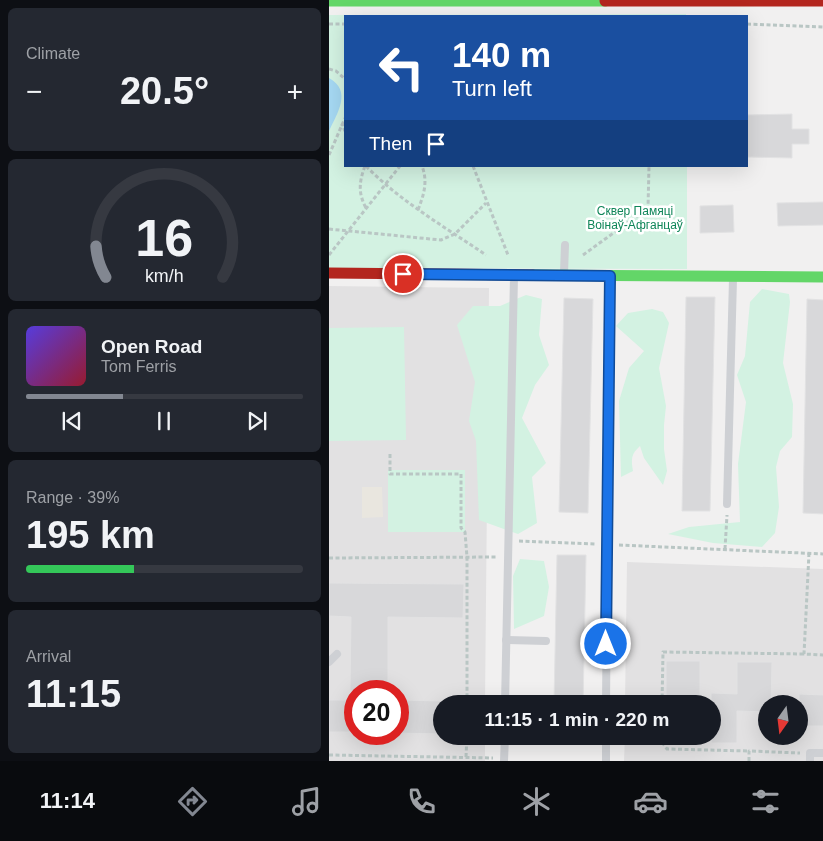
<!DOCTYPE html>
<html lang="en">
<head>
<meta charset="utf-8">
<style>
	body { margin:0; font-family:Helvetica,sans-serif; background:#242831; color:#f1f3f6; height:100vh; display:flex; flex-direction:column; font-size:19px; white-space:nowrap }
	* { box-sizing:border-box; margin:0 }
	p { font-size:16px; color:#9ea1a6 }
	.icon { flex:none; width:28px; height:28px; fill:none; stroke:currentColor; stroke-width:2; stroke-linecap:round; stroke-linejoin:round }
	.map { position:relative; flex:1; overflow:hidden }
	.sheet { display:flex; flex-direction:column; gap:8px; padding:8px; background:#0d0f14; width:329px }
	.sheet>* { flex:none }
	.top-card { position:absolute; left:15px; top:15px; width:404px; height:152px; border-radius:0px; box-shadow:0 5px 20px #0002; background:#1a4fa0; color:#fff; overflow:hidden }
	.needle { width:32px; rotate:194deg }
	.buttons { position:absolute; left:429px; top:695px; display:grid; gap:10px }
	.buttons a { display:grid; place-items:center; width:50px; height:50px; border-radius:50%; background:#171b24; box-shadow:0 5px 20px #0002; font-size:25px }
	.speed { position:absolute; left:15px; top:680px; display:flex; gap:10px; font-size:25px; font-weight:700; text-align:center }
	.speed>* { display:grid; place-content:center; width:65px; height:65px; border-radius:50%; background:#171b24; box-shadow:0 5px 20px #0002; line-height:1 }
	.speed .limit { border:8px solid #d22; background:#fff; color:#111 }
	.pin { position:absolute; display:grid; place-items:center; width:42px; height:42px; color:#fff; margin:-21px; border:2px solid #fff; border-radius:50%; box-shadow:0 1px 5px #0007 }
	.me { position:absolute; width:55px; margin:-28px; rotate:0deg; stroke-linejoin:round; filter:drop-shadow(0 0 4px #0008) }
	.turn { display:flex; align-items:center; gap:18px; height:105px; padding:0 25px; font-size:22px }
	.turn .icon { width:65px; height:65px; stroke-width:2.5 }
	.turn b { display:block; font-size:35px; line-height:42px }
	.then { display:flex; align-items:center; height:48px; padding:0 25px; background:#0003; gap:10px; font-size:19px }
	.big { font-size:38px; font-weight:800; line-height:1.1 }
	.sheet .tile { flex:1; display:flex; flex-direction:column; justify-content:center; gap:8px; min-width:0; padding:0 18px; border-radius:8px; background:#242831 }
	.sheet .dial { align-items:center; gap:0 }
	.dial svg { height:130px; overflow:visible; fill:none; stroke:#363941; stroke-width:7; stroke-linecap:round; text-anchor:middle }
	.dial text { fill:#f1f3f6; stroke:none }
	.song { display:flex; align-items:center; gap:15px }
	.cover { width:60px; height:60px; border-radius:8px; background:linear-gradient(135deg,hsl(250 70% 55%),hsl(350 70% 35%)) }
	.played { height:5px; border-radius:2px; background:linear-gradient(90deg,#828791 35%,#363941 35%) }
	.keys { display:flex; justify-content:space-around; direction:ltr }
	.heat { display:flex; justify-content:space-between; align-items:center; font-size:28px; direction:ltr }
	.charge { height:8px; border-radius:4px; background:linear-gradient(90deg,#34c759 39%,#363941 0) }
	.trip { position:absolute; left:104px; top:695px; width:288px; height:50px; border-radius:25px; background:#171b24; box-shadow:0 5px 20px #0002; font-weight:800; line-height:50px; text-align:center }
	.tab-bar { display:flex; height:80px; justify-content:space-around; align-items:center; background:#090b0e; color:#9ea1a6 }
	.tab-bar .icon { width:35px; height:35px }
	.tab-bar .selected { color:#828791 }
	.tab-bar b { font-size:22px; color:#f1f3f6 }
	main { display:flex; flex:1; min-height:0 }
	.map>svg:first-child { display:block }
</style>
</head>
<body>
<main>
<section class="sheet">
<div class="tile"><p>Climate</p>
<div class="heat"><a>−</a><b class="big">20.5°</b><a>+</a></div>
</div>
<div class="tile dial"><svg viewBox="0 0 100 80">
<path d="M14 69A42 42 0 1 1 86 69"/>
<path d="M14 69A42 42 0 0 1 8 50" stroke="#828791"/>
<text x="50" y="56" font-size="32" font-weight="700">16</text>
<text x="50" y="72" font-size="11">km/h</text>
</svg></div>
<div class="tile">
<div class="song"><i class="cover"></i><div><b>Open Road</b><p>Tom Ferris</p></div></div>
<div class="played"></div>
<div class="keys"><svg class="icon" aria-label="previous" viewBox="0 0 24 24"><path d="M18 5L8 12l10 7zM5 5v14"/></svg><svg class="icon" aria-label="pause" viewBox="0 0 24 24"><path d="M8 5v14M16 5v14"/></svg><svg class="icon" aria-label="next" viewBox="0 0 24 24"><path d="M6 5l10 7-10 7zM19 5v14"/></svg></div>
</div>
<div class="tile"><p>Range · 39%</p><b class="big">195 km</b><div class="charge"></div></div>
<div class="tile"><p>Arrival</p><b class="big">11:15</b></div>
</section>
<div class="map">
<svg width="495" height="761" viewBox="0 0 495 761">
	<rect width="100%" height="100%" fill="#f1f0f0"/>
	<g fill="#e2e1e2" fill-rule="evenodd">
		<path d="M0,286l160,2 -4,416h-44v32h44v25h-156zM26,691h43v43h-43z"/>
		<path d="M298,562l196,7v192h-199l1,-25h86v-32h-86zM438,704h32v32h-32z"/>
	</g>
	<g fill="#d3f2e2">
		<polygon points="357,14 357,16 16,16 16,166 358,166 358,269 0,268 0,15"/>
		<polygon points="433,289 460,294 461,302 454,363 464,404 463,437 451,451 447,467 450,507 446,533 433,547 384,543 339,534 360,527 411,522 409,464 417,402 408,375 416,356 421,302"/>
		<polygon points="197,295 213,299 210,335 220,365 206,385 193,418 217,463 203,477 208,523 189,534 150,520 147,441 140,421 146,382 128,325 144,306 171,306"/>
		<path d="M323,309l11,3 6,11 -10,45 7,38 -2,19v24l3,22 -4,14 -19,-27 -4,-12c-9,8 -9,13 -7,25l-12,6 -2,-76 10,-33 15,-17 -28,-25 12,-13z"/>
		<polygon points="75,327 77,440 0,441 0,328"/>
		<rect x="59" y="470" width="77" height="62"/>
		<polygon points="191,559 215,561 220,587 215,616 185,629 184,576"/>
	</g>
	<polygon fill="#e9e6df" points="33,487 53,487 54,517 33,518"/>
	<path fill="#a5d8f2" d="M0,78c23,13 9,34 0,53z"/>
	<g fill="#d8d8da" stroke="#e2e2e3">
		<polygon points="463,114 463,129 480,129 480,144 463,144 463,158 418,157 418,115"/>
		<polygon points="495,202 495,225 449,226 448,203"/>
		<polygon points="404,205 405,232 371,233 371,206"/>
		<polygon points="357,297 386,297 381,511 353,511"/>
		<polygon points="235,298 264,299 259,513 230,512"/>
		<polygon points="478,299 495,300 495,514 474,513"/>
		<polygon points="228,555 257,555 254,704 225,704"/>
		<polygon points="0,583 135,584 134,618 59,617 59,691 21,691 22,617 0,616"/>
		<rect x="337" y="661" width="34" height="43"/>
		<polygon points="408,662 443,662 442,704 438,704 438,712 408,711 408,743 382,743 382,693 408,694"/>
		<polygon points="470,694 495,695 495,726 470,726"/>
		<rect x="0" y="700" width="26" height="32"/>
		<polygon points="69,700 112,701 112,734 69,733"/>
	</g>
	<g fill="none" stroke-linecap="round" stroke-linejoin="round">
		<g stroke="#b9c6c4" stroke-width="3" stroke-dasharray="4 2.5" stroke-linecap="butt">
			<polyline points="0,24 16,24"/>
			<polyline points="418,24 495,27"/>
			<polyline points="0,69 7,71 16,79"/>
			<polyline points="16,124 13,125 16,131"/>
			<polyline points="0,155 16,118"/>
			<path d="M36,166c-6,16 -7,27 1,42"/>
			<path d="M37,166c35,36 79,61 120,89"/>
			<polyline points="144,166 179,255"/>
			<path d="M89,210c6,-16 10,-28 4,-44"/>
			<polyline points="0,229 112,240 126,234 157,203"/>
			<polyline points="0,255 71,166"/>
			<polyline points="254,255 319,208 320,166"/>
			<polyline points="61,454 61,474 132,474 132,528 136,532 138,557 138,704"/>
			<polyline points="190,541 266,544"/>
			<polyline points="290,545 495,554"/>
			<polyline points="396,549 398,515"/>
			<polyline points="480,553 475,654 495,655"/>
			<polyline points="0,558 167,557"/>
			<polyline points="333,704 334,652 475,654"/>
			<polyline points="332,736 332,741 338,749 420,751"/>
			<polyline points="0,755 164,758"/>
			<polyline points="137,757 138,736"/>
			<polyline points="420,761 420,751 471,753"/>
		</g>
		<g stroke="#ced0d4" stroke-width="8">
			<polyline points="235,273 236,245"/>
			<polyline points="398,504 404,279"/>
			<polyline points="177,640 217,641"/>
			<polyline points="0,662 8,654"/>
			<polyline points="176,704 185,276"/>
			<polyline points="277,704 281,278"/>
			<polyline points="175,761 176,736"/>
			<polyline points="277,761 277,736"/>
			<polyline points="481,761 481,753 495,753"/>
		</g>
		<g stroke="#63d668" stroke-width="11">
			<polyline points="0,1 276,1"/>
			<polyline points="204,275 495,277"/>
		</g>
		<g stroke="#b3261e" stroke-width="11">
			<polyline points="276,1 495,1"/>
			<polyline points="0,273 204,275"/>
		</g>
	</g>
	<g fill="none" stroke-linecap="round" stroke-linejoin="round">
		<g stroke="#114b97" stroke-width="12">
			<polyline id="route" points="74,274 281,276 277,644"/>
		</g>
		<use href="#route" stroke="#1a73e8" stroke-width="9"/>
	</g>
	<g text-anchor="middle" stroke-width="5" stroke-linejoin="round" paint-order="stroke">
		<g font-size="12" fill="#108659" stroke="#fff">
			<text x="306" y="215">Сквер Памяці<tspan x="306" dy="14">Воінаў-Афганцаў</tspan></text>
		</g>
	</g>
</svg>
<div class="buttons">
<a><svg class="needle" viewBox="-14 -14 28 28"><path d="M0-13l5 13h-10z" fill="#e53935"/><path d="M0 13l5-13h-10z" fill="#9ea1a6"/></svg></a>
</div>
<div class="speed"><div class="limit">20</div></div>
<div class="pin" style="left:74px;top:274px;background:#d93025"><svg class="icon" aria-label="arrive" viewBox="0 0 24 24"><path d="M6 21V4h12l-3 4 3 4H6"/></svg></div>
<svg class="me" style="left:277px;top:644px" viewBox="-20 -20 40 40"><circle r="17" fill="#1a73e8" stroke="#fff" stroke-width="3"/><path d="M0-11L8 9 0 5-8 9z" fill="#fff"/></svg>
<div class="trip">11:15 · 1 min · 220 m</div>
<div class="top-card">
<div class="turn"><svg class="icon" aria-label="left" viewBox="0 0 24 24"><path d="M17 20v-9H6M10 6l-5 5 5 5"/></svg><div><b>140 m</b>Turn left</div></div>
<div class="then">Then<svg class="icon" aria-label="arrive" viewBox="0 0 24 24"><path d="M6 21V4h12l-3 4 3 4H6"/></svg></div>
</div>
</div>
</main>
<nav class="tab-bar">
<b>11:14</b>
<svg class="icon selected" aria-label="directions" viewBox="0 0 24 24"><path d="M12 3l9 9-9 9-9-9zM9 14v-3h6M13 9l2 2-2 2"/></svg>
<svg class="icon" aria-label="music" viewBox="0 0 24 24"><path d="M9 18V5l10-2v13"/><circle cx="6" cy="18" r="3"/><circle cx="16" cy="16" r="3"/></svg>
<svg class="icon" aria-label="phone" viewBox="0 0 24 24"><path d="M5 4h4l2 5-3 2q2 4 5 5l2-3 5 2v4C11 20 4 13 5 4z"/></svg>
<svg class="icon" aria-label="climate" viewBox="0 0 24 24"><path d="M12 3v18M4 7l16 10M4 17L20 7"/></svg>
<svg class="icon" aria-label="car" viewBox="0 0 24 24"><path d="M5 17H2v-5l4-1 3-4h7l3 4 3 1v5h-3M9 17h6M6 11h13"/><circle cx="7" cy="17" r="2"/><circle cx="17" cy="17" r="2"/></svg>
<svg class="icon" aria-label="filters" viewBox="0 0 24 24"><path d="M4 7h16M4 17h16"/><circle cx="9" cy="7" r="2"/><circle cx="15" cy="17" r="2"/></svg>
</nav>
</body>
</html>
